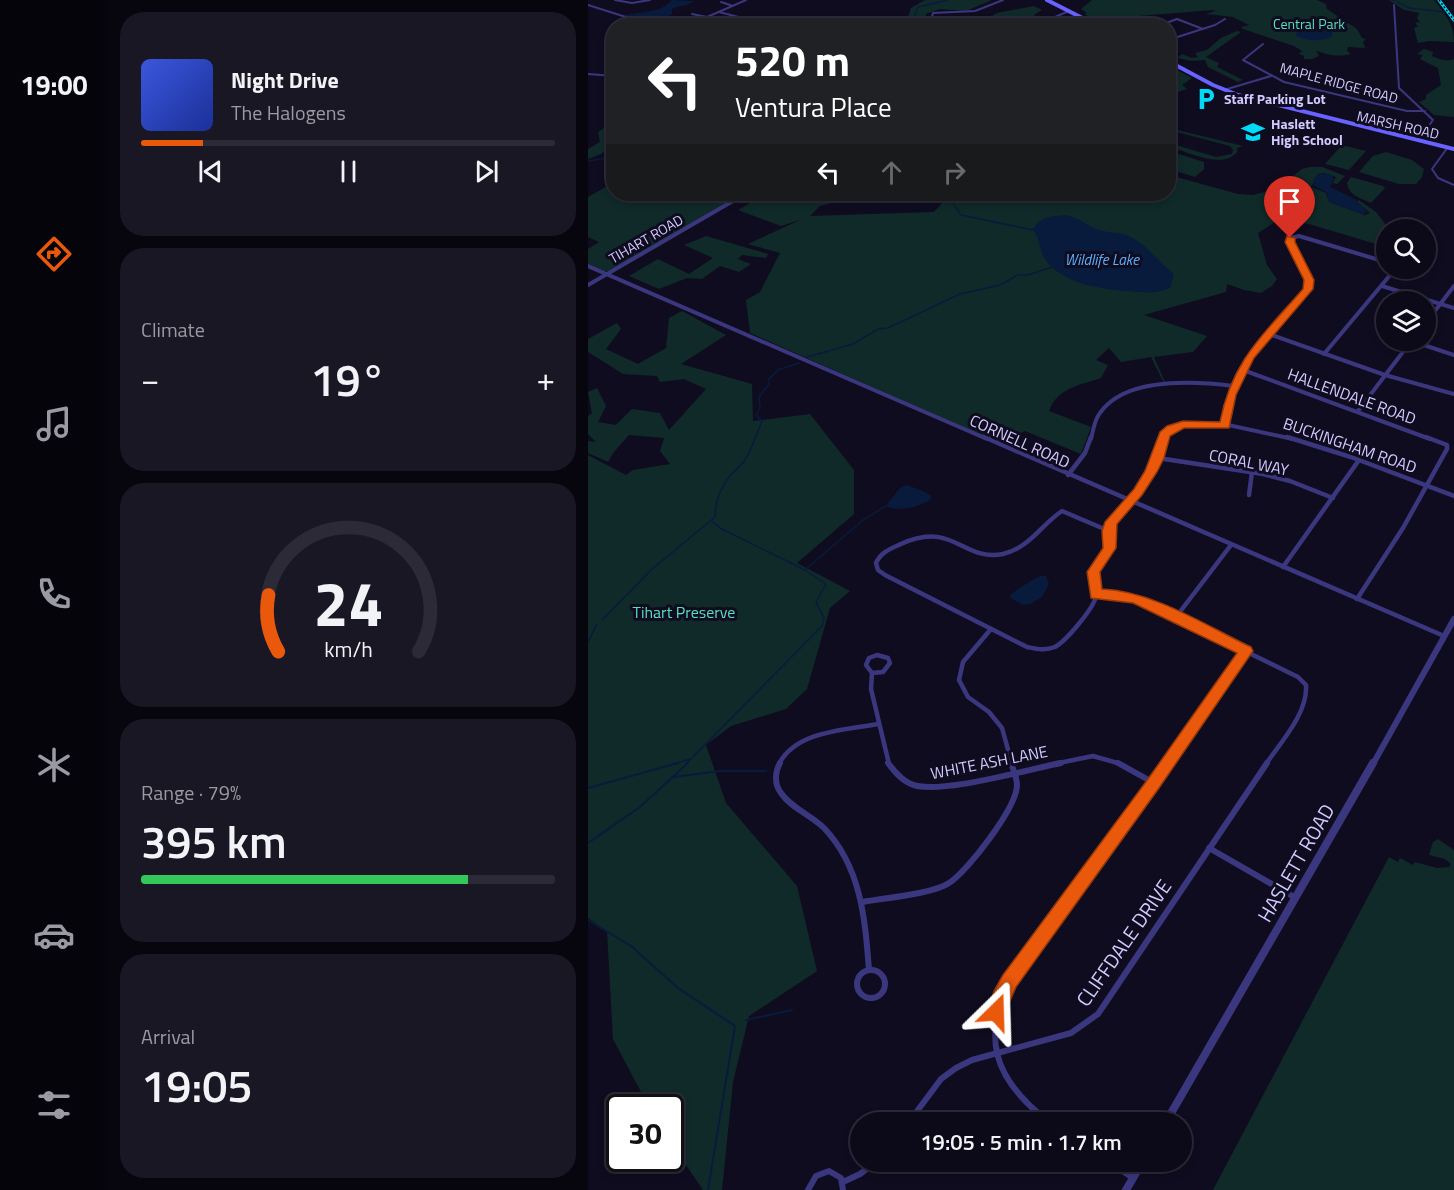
<!DOCTYPE html>
<html lang="en">
<head>
<meta charset="utf-8">
<style>
	body { margin:0; font-family:"Titillium Web",sans-serif; background:#1a1725; color:#f1f3f6; height:100vh; display:flex; flex-direction:column; font-size:22px; white-space:nowrap }
	* { box-sizing:border-box; margin:0 }
	p { font-size:20px; color:#9a9aa2 }
	.icon { flex:none; width:33px; height:33px; fill:none; stroke:currentColor; stroke-width:2; stroke-linecap:round; stroke-linejoin:round }
	.map { position:relative; flex:1; overflow:hidden }
	.sheet { display:flex; flex-direction:column; gap:12px; padding:12px; background:#07050d; width:480px }
	.sheet>* { flex:none }
	.banner { position:absolute; left:18px; top:18px; width:570px; height:183px; border-radius:24px; box-shadow:0 3px 9px #0003,0 0 0 2px #2c2a37; background:#202124; color:#fff; overflow:hidden }
	.buttons { position:absolute; left:788px; top:219px; display:grid; gap:12px }
	.buttons a { display:grid; place-items:center; width:60px; height:60px; border-radius:50%; background:#0c0918; box-shadow:0 3px 9px #0003,0 0 0 2px #2c2a37; font-size:30px }
	.speed { position:absolute; left:18px; top:1094px; display:flex; gap:12px; font-size:30px; font-weight:700; text-align:center }
	.speed>* { display:grid; place-content:center; width:78px; height:78px; border-radius:50%; background:#0c0918; box-shadow:0 3px 9px #0003,0 0 0 2px #2c2a37; line-height:1 }
	.speed .limit { border:3px solid #111; border-radius:9px; background:#fff; color:#111 }
	.pin { position:absolute; display:grid; place-items:center; width:51px; height:51px; color:#fff; margin:-62px -26px; border-radius:50% 50% 50% 0; rotate:-45deg; box-shadow:0 0 6px #0007 }
	.pin .icon { rotate:45deg }
	.me { position:absolute; width:66px; margin:-33px; rotate:22deg; stroke-linejoin:round; filter:drop-shadow(0 0 4px #0008) }
	.turn { display:flex; align-items:center; gap:21px; height:126px; padding:0 30px; font-size:27px }
	.turn .icon { width:78px; height:78px; stroke-width:2.5 }
	.turn b { display:block; font-size:42px; line-height:51px }
	.lanes { display:flex; align-items:center; height:57px; padding:0 30px; background:#0003; justify-content:center; gap:30px; direction:ltr }
	.lanes .off { opacity:.35 }
	.big { font-size:45px; font-weight:600; line-height:1.1 }
	.sheet .widget { flex:1; display:flex; flex-direction:column; justify-content:center; gap:9px; min-width:0; padding:0 21px; border-radius:24px; background:#1a1725 }
	.sheet .dial { align-items:center; gap:0 }
	.dial svg { height:156px; overflow:visible; fill:none; stroke:#2c2a37; stroke-width:7; stroke-linecap:round; text-anchor:middle }
	.dial text { fill:#f1f3f6; stroke:none }
	.song { display:flex; align-items:center; gap:18px }
	.cover { width:72px; height:72px; border-radius:9px; background:linear-gradient(135deg,hsl(230 70% 55%),hsl(230 70% 35%)) }
	.played { height:6px; border-radius:3px; background:linear-gradient(90deg,#ea580c 15%,#2c2a37 15%) }
	.keys { display:flex; justify-content:space-around; direction:ltr }
	.heat { display:flex; justify-content:space-between; align-items:center; font-size:33px; direction:ltr }
	.charge { height:9px; border-radius:4px; background:linear-gradient(90deg,#34c759 79%,#2c2a37 0) }
	.trip { position:absolute; left:262px; top:1112px; width:342px; height:60px; border-radius:30px; background:#0c0918; box-shadow:0 3px 9px #0003,0 0 0 2px #2c2a37; font-weight:600; line-height:60px; text-align:center }
	main { display:flex; flex:1; min-height:0 }
	.menu { display:flex; flex-direction:column; width:108px; justify-content:space-around; align-items:center; background:#05040a; color:#9a9aa2 }
	.menu .icon { width:42px; height:42px }
	.menu .active { color:#ea580c }
	.menu b { font-size:27px; color:#f1f3f6 }
	.map>svg:first-child { display:block }
</style>
</head>
<body>
<main>
<nav class="menu">
<b>19:00</b>
<svg class="icon active" aria-label="directions" viewBox="0 0 24 24"><path d="M12 3l9 9-9 9-9-9zM9 14v-3h6M13 9l2 2-2 2"/></svg>
<svg class="icon" aria-label="music" viewBox="0 0 24 24"><path d="M9 18V5l10-2v13"/><circle cx="6" cy="18" r="3"/><circle cx="16" cy="16" r="3"/></svg>
<svg class="icon" aria-label="phone" viewBox="0 0 24 24"><path d="M5 4h4l2 5-3 2q2 4 5 5l2-3 5 2v4C11 20 4 13 5 4z"/></svg>
<svg class="icon" aria-label="climate" viewBox="0 0 24 24"><path d="M12 3v18M4 7l16 10M4 17L20 7"/></svg>
<svg class="icon" aria-label="car" viewBox="0 0 24 24"><path d="M5 17H2v-5l4-1 3-4h7l3 4 3 1v5h-3M9 17h6M6 11h13"/><circle cx="7" cy="17" r="2"/><circle cx="17" cy="17" r="2"/></svg>
<svg class="icon" aria-label="filters" viewBox="0 0 24 24"><path d="M4 7h16M4 17h16"/><circle cx="9" cy="7" r="2"/><circle cx="15" cy="17" r="2"/></svg>
</nav>
<section class="sheet">
<div class="widget">
<div class="song"><i class="cover"></i><div><b>Night Drive</b><p>The Halogens</p></div></div>
<div class="played"></div>
<div class="keys"><svg class="icon" aria-label="previous" viewBox="0 0 24 24"><path d="M18 5L8 12l10 7zM5 5v14"/></svg><svg class="icon" aria-label="pause" viewBox="0 0 24 24"><path d="M8 5v14M16 5v14"/></svg><svg class="icon" aria-label="next" viewBox="0 0 24 24"><path d="M6 5l10 7-10 7zM19 5v14"/></svg></div>
</div>
<div class="widget"><p>Climate</p>
<div class="heat"><a>−</a><b class="big">19°</b><a>+</a></div>
</div>
<div class="widget dial"><svg viewBox="0 0 100 80">
<path d="M14 69A42 42 0 1 1 86 69"/>
<path d="M14 69A42 42 0 0 1 9 40" stroke="#ea580c"/>
<text x="50" y="56" font-size="32" font-weight="700">24</text>
<text x="50" y="72" font-size="11">km/h</text>
</svg></div>
<div class="widget"><p>Range · 79%</p><b class="big">395 km</b><div class="charge"></div></div>
<div class="widget"><p>Arrival</p><b class="big">19:05</b></div>
</section>
<div class="map">
<svg width="866" height="1190" viewBox="0 0 866 1190">
	<rect width="100%" height="100%" fill="#100c20"/>
	<g fill="#0f2a29">
		<polygon points="337,0 404,0 378,11 352,9 338,14 337,25 317,26 323,8"/>
		<path d="M504,0h225l9,4 1,5 30,20 5,9 4,1 -3,3 2,6 -17,-1 -1,4 4,3c-15,4 -23,0 -35,-3l3,5 -7,3h-8v-3l-5,-2 3,-3 -8,-5 -51,-17 -2,-2 8,-2 -16,-8 -27,-3 9,-3 -2,-1 -74,6 -18,6 4,3 -17,1 -24,-12 3,-1 -6,-4z"/>
		<path d="M801,0h45c11,14 20,24 20,42l-25,-1 -11,2 -4,-15 4,-2 -3,-3 5,-1 -3,-4 2,-5 -15,-3z"/>
		<path d="M446,6l8,4 -7,4 -3,7c-15,6 -25,5 -39,0v-6l4,-2z"/>
		<polygon points="649,31 653,32 618,57 631,63 629,67 655,80 650,82 620,67 617,60 604,61 589,58 594,54 604,58 610,57 607,53 619,50 633,38"/>
		<path d="M836,49l9,3 -1,4c7,3 15,6 22,3v58l-20,-2 -15,-13 7,-3v-4l15,-10 -3,-17 -18,-9 3,-4 -6,-1z"/>
		<polygon points="581,66 604,78 594,85 599,89 581,95"/>
		<polygon points="16,128 25,138 25,142 13,154 0,159 0,149 12,142 10,132"/>
		<path d="M581,128l74,18 -6,2v4c-15,18 -49,0 -68,-6v-3l47,14 16,-3 1,-4 -3,-4 -61,-16z"/>
		<polygon points="754,145 778,151 761,170 737,164"/>
		<polygon points="581,151 616,162 616,169 607,177 581,169"/>
		<polygon points="798,152 824,160 836,169 834,177 828,184 811,184 771,172 785,156"/>
		<path d="M722,167h12l23,9 -8,8 -4,-1 3,-6 -12,-4 -6,1 -7,13 15,6 3,9 36,13 5,-2 -13,-11 2,-2 17,12 13,17 -3,1v17l-77,-23 -31,-4 -20,13 9,32 10,14 -5,7 -11,7 -17,-3 -17,-6 -1,8 -82,23 63,21 -14,16 -39,5 11,25 -1,1 -13,-26 -30,5 -12,-14 -13,12 12,5 -7,13c-21,7 -44,10 -52,33l42,16 -10,27 -56,-23 -6,3 -2,15 -9,-5 -3,2 -255,-113 -4,-33 14,-8 20,-39 -32,-9 52,-24 -19,6 -43,-16 28,-16h96l-42,12 -10,10 124,-4 16,-18h218l1,-19 69,19 15,1 15,-4 4,-5 13,-4 17,-13z"/>
		<path d="M763,177l32,9 2,2 -14,15c-10,-5 -22,-7 -24,-20z"/>
		<polygon points="25,183 26,194 154,194 22,271 15,271 0,265 0,249 11,242 0,237 0,197"/>
		<polygon points="118,236 180,254 178,258 154,255 150,259 163,264 151,272 132,266 114,279 99,278 71,289 41,276 70,259 101,274 125,258 96,245"/>
		<polygon points="94,311 138,335 93,364 164,384 165,421 222,414 266,470 266,514 209,563 262,591 242,608 219,689 198,709 143,726 118,745 138,803 209,886 229,971 161,1016 145,1082 134,1190 115,1190 83,1143 82,1107 61,1107 25,1039 19,931 0,918 0,455 38,475 45,470 82,464 72,451 76,438 41,435 25,453 20,462 0,453 0,441 8,442 0,434 0,416 4,413 0,392 9,388 18,406 10,422 28,425 44,409 72,413 81,430 118,389 96,379 72,382 69,376 35,374 0,352 0,339 29,323 33,329 18,349 50,364 78,348 81,318"/>
		<polygon points="850,839 866,850 866,1190 625,1190 801,857 810,862 812,858 825,865 827,862 849,868 861,867 863,864 857,859 841,855 845,842"/>
	</g>
	<g fill="#091b3c">
		<path d="M83,0l23,1c-5,5 -15,4 -22,8v5l-18,11 -31,-10c14,-2 42,-3 48,-15z"/>
		<path d="M718,27h14l13,6 -2,4c-12,5 -24,4 -35,-1l1,-4z"/>
		<polygon points="732,174 742,174 746,179 742,187 767,199 780,213 774,214 741,202 739,193 725,185 726,178"/>
		<path d="M477,215c14,2 22,11 34,15 8,3 16,2 24,4 21,6 35,28 51,40l-4,14c-16,7 -28,4 -45,3 -27,-3 -57,-6 -77,-28 -10,-11 -7,-24 -15,-33 5,-13 20,-14 32,-15z"/>
		<path d="M319,485l18,7 6,4 -1,4c-12,7 -32,12 -44,6l14,-18z"/>
		<path d="M453,576h5l3,8 -7,13 -12,7 -7,1 -14,-8c3,-5 26,-19 32,-21z"/>
	</g>
	<g fill="none" stroke-linecap="round" stroke-linejoin="round">
		<g stroke="#091b3c" stroke-width="1.5">
			<polyline points="805,0 808,1"/>
			<polyline points="810,2 821,8 856,12"/>
			<polyline points="323,26 330,7 360,0"/>
			<polyline points="0,161 26,157"/>
			<polyline points="369,194 371,195 365,203 373,215 445,230"/>
			<polyline points="219,357 265,344 290,329 300,328 372,294 412,285 430,275 440,275 464,267"/>
			<polyline points="124,521 132,528 217,570 275,520 298,506"/>
			<path d="M14,620l49,-50 64,-53c0,-14 5,-28 14,-40 5,-6 12,-11 16,-17 8,-13 11,-25 17,-39l-6,-6 4,-7 -1,-11 10,-13 -1,-4 10,-10 21,-7"/>
			<polyline points="0,642 9,624"/>
			<polyline points="85,764 103,759"/>
			<polyline points="98,764 234,626 236,618 228,602 238,584 217,570"/>
		</g>
		<g stroke="#091b3c" stroke-width="2">
			<polyline points="86,777 131,771 178,771"/>
			<polyline points="0,788 90,763"/>
			<polyline points="0,843 52,807 100,763"/>
			<polyline points="0,920 43,946 90,988 147,1026 120,1190"/>
			<polyline points="158,1020 204,1010"/>
		</g>
		<g stroke="#3b377f" stroke-width="2">
			<polyline points="27,0 44,3 62,0"/>
			<polyline points="133,2 145,6"/>
			<polyline points="0,5 66,26"/>
			<polyline points="806,5 811,88 845,120 831,140"/>
			<polyline points="131,12 186,26"/>
			<polyline points="104,14 119,17 158,0"/>
			<polyline points="341,26 345,13 387,11 415,0"/>
			<polyline points="446,26 481,11"/>
			<polyline points="570,26 589,19 615,29"/>
			<polyline points="580,40 627,25 637,19"/>
			<polyline points="675,44 655,60 696,82 819,111 837,111"/>
			<polyline points="0,74 26,76"/>
			<polyline points="636,90 683,76"/>
			<polyline points="860,147 844,169 850,178 866,185"/>
		</g>
		<g stroke="#3b377f" stroke-width="4">
			<polyline points="0,266 399,439"/>
			<polyline points="0,285 157,194"/>
			<polyline points="794,286 866,308"/>
			<polyline points="837,324 866,286"/>
			<polyline points="681,334 797,375 866,394"/>
			<polyline points="824,341 866,355"/>
			<polyline points="736,354 808,268"/>
			<polyline points="655,370 842,439"/>
			<polyline points="770,411 824,340"/>
			<polyline points="637,425 643,395 661,357 721,287 721,280 702,238 711,236 798,262"/>
			<path d="M503,439c2,-8 3,-16 7,-23 24,-40 96,-35 136,-30"/>
			<polyline points="575,439 576,434 598,424 631,423 705,439"/>
		</g>
		<g stroke="#3b377f" stroke-width="4.5">
			<polyline points="396,437 856,636"/>
			<polyline points="699,437 763,457 866,496"/>
			<polyline points="570,458 675,474 702,481 745,498"/>
			<polyline points="480,475 497,453 503,437"/>
			<polyline points="661,495 664,472"/>
			<path d="M521,531l-47,-20c-21,14 -33,37 -59,43 -40,8 -50,-34 -102,-10 -11,5 -20,8 -25,19l2,7 7,5 142,72c10,2 18,4 28,0 11,-6 39,-39 41,-51 1,-8 -2,-17 -3,-24l16,-24 2,-26 27,-30 13,-20 7,-14 5,-21"/>
			<polyline points="695,567 771,460"/>
			<path d="M508,594l24,1 21,5 157,77 8,8c2,28 -25,57 -40,79"/>
			<polyline points="769,599 815,528 859,449 859,445 838,437"/>
			<polyline points="588,617 643,545"/>
			<polyline points="403,629 375,662 371,680 380,697 401,712 414,728 424,764"/>
			<polygon points="289,655 300,658 302,663 295,672 284,673 278,665 281,658"/>
			<polyline points="284,673 283,689 301,764"/>
			<path d="M191,764c17,-33 66,-34 99,-40"/>
			<polyline points="466,764 505,756 533,764"/>
			<polyline points="579,764 658,651"/>
		</g>
		<g stroke="#3b377f" stroke-width="6">
			<path d="M192,763c-5,9 -6,21 1,30 10,15 30,22 43,35 37,39 41,90 45,142"/>
			<path d="M300,763c6,8 13,17 23,21 26,12 118,-15 150,-21"/>
			<polyline points="530,763 566,783"/>
			<polyline points="621,848 708,898"/>
			<path d="M275,902c21,-4 70,-8 86,-19 19,-12 68,-76 68,-98 0,-7 -4,-16 -6,-22"/>
			<circle cx="283" cy="984" r="14"/>
			<polyline points="321,1122 353,1079 368,1068 384,1060 483,1033 510,1014 679,763"/>
			<path d="M461,1122c-56,-43 -70,-86 -34,-149l153,-210"/>
			<polyline points="520,1161 545,1178"/>
			<polyline points="255,1182 272,1174 289,1161"/>
			<polyline points="220,1190 228,1176 241,1171 253,1178 255,1190"/>
		</g>
		<polyline stroke="#3b377f" stroke-width="6" points="785,764 866,619"/>
		<g stroke="#3b377f" stroke-width="8">
			<polyline points="578,1122 785,763"/>
			<polyline points="538,1190 555,1161"/>
		</g>
		<g stroke="#6862ff" stroke-width="4">
			<polyline points="459,0 510,26"/>
			<polyline points="580,61 625,85 650,95 866,149"/>
		</g>
		<g stroke="#00daf6" stroke-width="3">
			<polyline id="rail" points="851,0 866,20"/>
		</g>
		<use href="#rail" stroke="#100c20" stroke-width="1.5" stroke-dasharray="2" stroke-linecap="butt"/>
	</g>
	<path fill="#ea580c" stroke="#983908" stroke-width="1.5" d="M699,236l8,2v4l19,38 -1,9 -59,69 -18,37 -7,33h-45l-14,8 -6,22 -7,14 -15,23 -25,29 -1,24 -16,24 2,17c51,2 103,36 149,58l2,4 -94,137 -143,199 -13,31 -7,3 -6,-3 -3,-6 7,-21 9,-16 145,-196 89,-126 -104,-50 -42,-5 -4,-26 16,-24 -1,-17 3,-9 29,-33 11,-18 15,-39 7,-6 16,-5 37,1c12,-62 44,-88 83,-133l1,-9 -19,-38z"/>
	<defs>
		<g id="parking-bare" transform="scale(1.8)"><path d="M-3.5-5.5H1a3.5 3.5 0 0 1 0 7H-1V5.5H-3.5ZM-1-3.4V-.6H.8a1.4 1.4 0 0 0 0-2.8Z" fill="#00daf6" stroke="#100c20" stroke-width="2.5" paint-order="stroke"/></g>
		<g id="school-bare" transform="scale(1.8)"><path d="M0-5L7-2L0 1L-7-2ZM-4 1L0 2.5L4 1V4Q0 6-4 4Z" fill="#00daf6" stroke="#100c20" stroke-width="2.5" paint-order="stroke"/></g>
	</defs>
	<g fill-rule="evenodd">
		<use href="#parking-bare" x="618" y="99"/>
		<use href="#school-bare" x="665" y="132"/>
	</g>
	<g text-anchor="middle" stroke-width="6" stroke-linejoin="round" paint-order="stroke">
		<g font-size="14" fill="#57dfbf" stroke="#100c20">
			<text x="721" y="29">Central Park</text>
		</g>
		<g font-size="14" fill="#d2cbff" stroke="#100c20">
			<text transform="translate(751 83) rotate(15)" y="5">MAPLE RIDGE ROAD</text>
			<text transform="translate(810 125) rotate(13)" y="5">MARSH ROAD</text>
			<text transform="translate(58 239) rotate(-30)" y="5">TIHART ROAD</text>
		</g>
		<g font-size="14" font-weight="bold" fill="#d2cbff" stroke="#100c20" text-anchor="start">
			<text x="636" y="104">Staff Parking Lot</text>
			<text x="683" y="129">Haslett<tspan x="683" dy="16">High School</tspan></text>
		</g>
		<g font-size="15" font-style="italic" fill="#59b0ff" stroke="#100c20">
			<text x="514" y="265">Wildlife Lake</text>
		</g>
		<g font-size="16" fill="#d2cbff" stroke="#100c20">
			<text transform="translate(764 396) rotate(20)" y="6">HALLENDALE ROAD</text>
			<text transform="translate(432 441) rotate(24)" y="6">CORNELL ROAD</text>
			<text transform="translate(762 445) rotate(19)" y="6">BUCKINGHAM ROAD</text>
			<text transform="translate(661 462) rotate(11)" y="6">CORAL WAY</text>
			<text transform="translate(401 762) rotate(-11)" y="6">WHITE ASH LANE</text>
		</g>
		<g font-size="16" fill="#57dfbf" stroke="#100c20">
			<text x="96" y="618">Tihart Preserve</text>
		</g>
		<g font-size="20" fill="#d2cbff" stroke="#100c20">
			<text transform="translate(708 863) rotate(-60)" y="7">HASLETT ROAD</text>
			<text transform="translate(536 943) rotate(-55)" y="7">CLIFFDALE DRIVE</text>
		</g>
	</g>
</svg>
<div class="buttons">
<a><svg class="icon" aria-label="search" viewBox="0 0 24 24"><circle cx="10" cy="10" r="6"/><path d="M15 15l6 6"/></svg></a>
<a><svg class="icon" aria-label="layers" viewBox="0 0 24 24"><path d="M12 4l9 5-9 5-9-5zM3 14l9 5 9-5"/></svg></a>
</div>
<div class="speed"><div class="limit">30</div></div>
<div class="pin" style="left:702px;top:238px;background:#d93025"><svg class="icon" aria-label="arrive" viewBox="0 0 24 24"><path d="M6 21V4h12l-3 4 3 4H6"/></svg></div>
<svg class="me" style="left:408px;top:1012px" viewBox="-20 -20 40 40"><path d="M0-17L14 15 0 8-14 15z" fill="#ea580c" stroke="#fff" stroke-width="4"/></svg>
<div class="trip">19:05 · 5 min · 1.7 km</div>
<div class="banner">
<div class="turn"><svg class="icon" aria-label="left" viewBox="0 0 24 24"><path d="M17 20v-9H6M10 6l-5 5 5 5"/></svg><div><b>520 m</b>Ventura Place</div></div>
<div class="lanes"><svg class="icon" aria-label="left" viewBox="0 0 24 24"><path d="M17 20v-9H6M10 6l-5 5 5 5"/></svg><svg class="icon off" aria-label="ahead" viewBox="0 0 24 24"><path d="M12 20V5M6 11l6-6 6 6"/></svg><svg class="icon off" aria-label="right" viewBox="0 0 24 24"><path d="M7 20v-9h11M14 6l5 5-5 5"/></svg></div>
</div>
</div>
</main>
</body>
</html>
